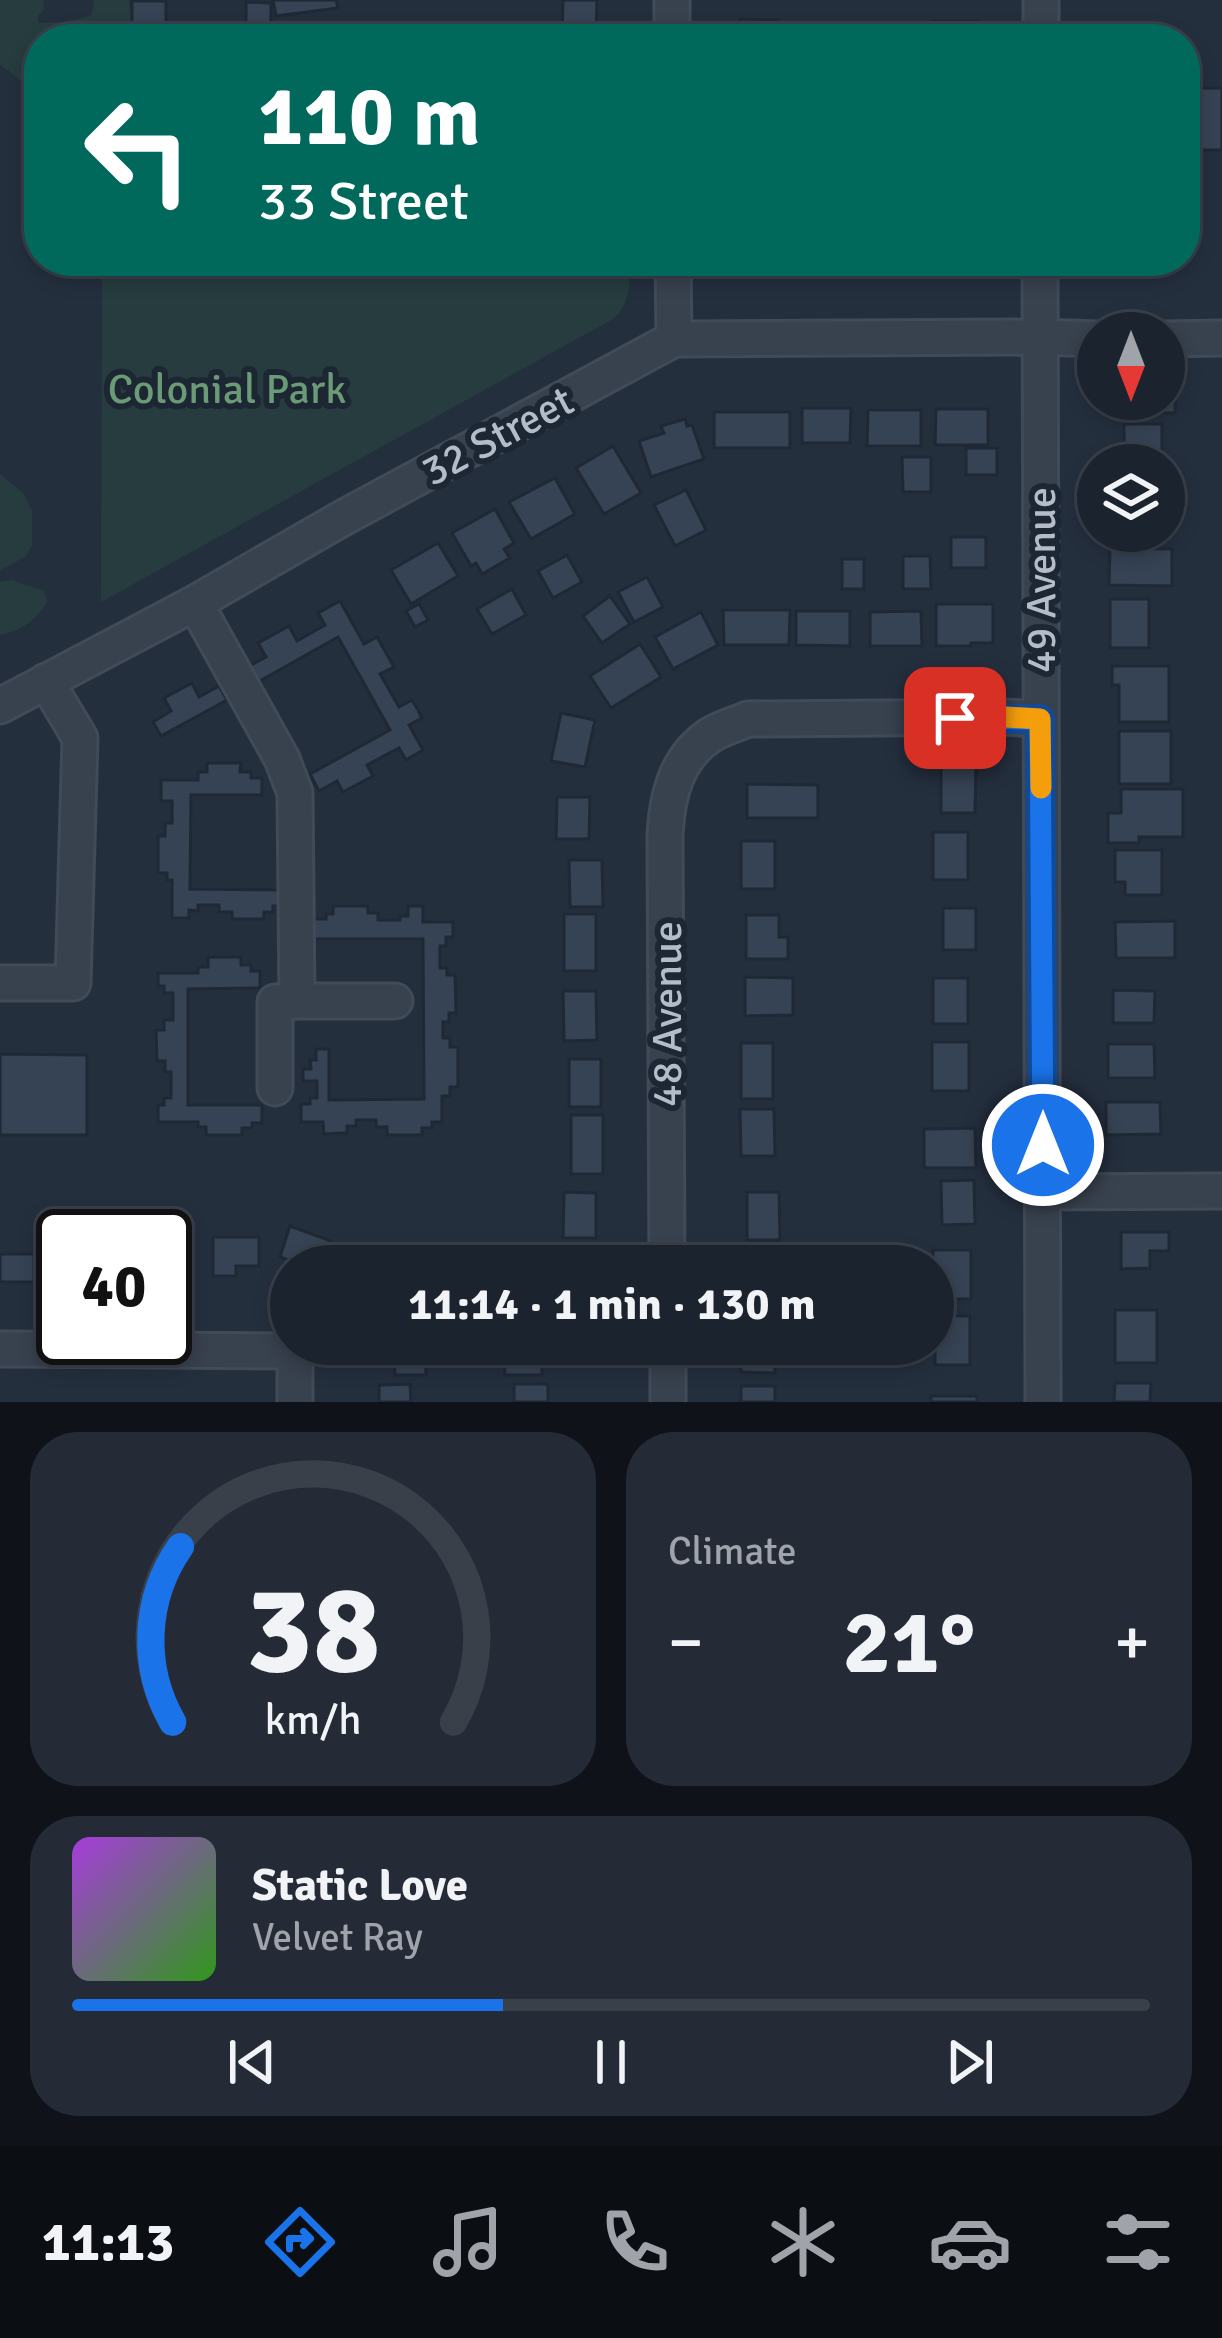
<!DOCTYPE html>
<html lang="en">
<head>
<meta charset="utf-8">
<style>
	body { margin:0; font-family:Signika,sans-serif; background:#242b36; color:#f1f3f6; height:100vh; display:flex; flex-direction:column; font-size:45px; white-space:nowrap }
	* { box-sizing:border-box; margin:0 }
	p { font-size:39px; color:#a0a4aa }
	.icon { flex:none; width:66px; height:66px; fill:none; stroke:currentColor; stroke-width:2; stroke-linecap:round; stroke-linejoin:round }
	.map { position:relative; height:1402px; overflow:hidden }
	.details { display:flex; flex-direction:column; gap:30px; padding:30px; background:#0f1319; flex:1 }
	.details>* { flex:none }
	.banner { position:absolute; left:24px; top:24px; width:1176px; height:252px; border-radius:48px; box-shadow:0 6px 18px #0003,0 0 0 3px #39404a; background:#00695c; color:#fff; overflow:hidden }
	.needle { width:78px; rotate:180deg }
	.buttons { position:absolute; left:1077px; top:312px; display:grid; gap:24px }
	.buttons a { display:grid; place-items:center; width:108px; height:108px; border-radius:50%; background:#1b232e; box-shadow:0 6px 18px #0003,0 0 0 3px #39404a; font-size:60px }
	.speed { position:absolute; left:36px; top:1209px; display:flex; gap:24px; font-size:60px; font-weight:700; text-align:center }
	.speed>* { display:grid; place-content:center; width:156px; height:156px; border-radius:50%; background:#1b232e; box-shadow:0 6px 18px #0003,0 0 0 3px #39404a; line-height:1 }
	.speed .limit { border:6px solid #111; border-radius:18px; background:#fff; color:#111 }
	.pin { position:absolute; display:grid; place-items:center; width:102px; height:102px; color:#fff; margin:-51px; border-radius:24px; box-shadow:0 6px 18px #0006 }
	.me { position:absolute; width:132px; margin:-66px; rotate:0deg; stroke-linejoin:round; filter:drop-shadow(0 0 9px #0008) }
	.turn { display:flex; align-items:center; gap:42px; height:252px; padding:0 36px; font-size:54px }
	.turn .icon { width:156px; height:156px; stroke-width:2.5 }
	.turn b { display:block; font-size:84px; line-height:102px }
	.big { font-size:90px; font-weight:800; line-height:1.1 }
	.details .widget { flex:1; display:flex; flex-direction:column; justify-content:center; gap:18px; min-width:0; padding:0 42px; border-radius:48px; background:#242b36 }
	.details .dial { align-items:center; gap:0 }
	.dial svg { height:312px; overflow:visible; fill:none; stroke:#39404a; stroke-width:7; stroke-linecap:round; text-anchor:middle }
	.dial text { fill:#f1f3f6; stroke:none }
	.song { display:flex; align-items:center; gap:36px }
	.cover { width:144px; height:144px; border-radius:18px; background:linear-gradient(135deg,hsl(280 70% 55%),hsl(110 70% 35%)) }
	.played { height:12px; border-radius:6px; background:linear-gradient(90deg,#1a73e8 40%,#39404a 40%) }
	.keys { display:flex; justify-content:space-around; direction:ltr }
	.heat { display:flex; justify-content:space-between; align-items:center; font-size:66px; direction:ltr }
	.details .tiles { flex:1; display:grid; gap:30px; grid-template-columns:1fr 1fr }
	.widget:last-child { grid-column:span 2 }
	.trip { position:absolute; left:270px; top:1245px; width:684px; height:120px; border-radius:60px; background:#1b232e; box-shadow:0 6px 18px #0003,0 0 0 3px #39404a; font-weight:800; line-height:120px; text-align:center }
	.dock { display:flex; height:192px; justify-content:space-around; align-items:center; background:#0b0e12; color:#a0a4aa }
	.dock .icon { width:84px; height:84px }
	.dock .on { color:#1a73e8 }
	.dock b { font-size:54px; color:#f1f3f6 }
	.map>svg:first-child { display:block }
</style>
</head>
<body>
<div class="map">
<svg width="1222" height="1402" viewBox="0 0 1222 1402">
	<rect width="100%" height="100%" fill="#242f3e"/>
	<g fill="#263c3f">
		<path d="M0,0h43l1,9 -6,7v7l27,-1 25,-6 4,-9 -1,-7h36l2,26 4,5c25,0 47,-5 69,8h-165v54c-17,-7 -24,-20 -39,-28z"/>
		<path d="M102,261h528c0,29 -1,54 -30,65l-499,276z"/>
		<polygon points="0,474 24,494 32,511 32,546 25,557 0,570"/>
		<path d="M12,580l32,11 3,11c-12,19 -25,28 -47,33v-53z"/>
	</g>
	<g fill="#364354" stroke="#1f2835" stroke-width="3">
		<polygon points="273,0 336,0 338,8 276,16"/>
		<polygon points="563,0 597,0 596,38 562,37"/>
		<rect x="132" y="1" width="34" height="28"/>
		<polygon points="246,2 271,3 271,36 246,36"/>
		<polygon points="740,19 778,20 778,39 739,39"/>
		<rect x="933" y="21" width="45" height="18"/>
		<rect x="1199" y="88" width="23" height="62"/>
		<rect x="750" y="261" width="34" height="12"/>
		<polygon points="909,261 968,261 968,270 909,269"/>
		<polygon points="1164,378 1175,378 1175,413 1112,413 1112,399 1164,399"/>
		<polygon points="802,408 851,408 850,443 802,443"/>
		<polygon points="936,409 988,409 988,445 935,445"/>
		<polygon points="868,410 921,410 921,446 867,446"/>
		<rect x="714" y="412" width="76" height="36"/>
		<polygon points="685,419 687,426 692,425 704,459 651,477 639,441 664,433 661,426"/>
		<rect x="1124" y="424" width="38" height="41"/>
		<polygon points="613,446 641,493 604,514 576,468"/>
		<rect x="966" y="448" width="31" height="27"/>
		<polygon points="902,457 931,457 931,492 903,492"/>
		<polygon points="555,478 575,514 531,539 509,502"/>
		<polygon points="686,490 706,530 675,546 654,505"/>
		<polygon points="495,509 514,543 504,549 510,558 482,574 476,563 471,566 452,533"/>
		<rect x="951" y="537" width="35" height="31"/>
		<polygon points="438,543 458,576 411,604 391,570"/>
		<polygon points="1110,548 1172,549 1172,586 1109,585"/>
		<polygon points="567,555 582,582 553,598 538,571"/>
		<polygon points="903,556 930,556 931,589 903,589"/>
		<rect x="842" y="559" width="22" height="30"/>
		<polygon points="647,577 663,607 634,622 618,592"/>
		<polygon points="512,589 526,615 492,634 477,609"/>
		<polygon points="610,596 630,624 602,643 583,616"/>
		<rect x="1110" y="599" width="39" height="49"/>
		<polygon points="340,601 364,644 377,637 394,667 380,674 399,707 412,700 418,710 422,718 409,725 423,750 406,760 399,748 367,765 373,776 343,792 337,781 319,791 310,774 390,730 338,637 258,682 249,666 266,657 258,643 289,626 297,641 325,625 318,613"/>
		<polygon points="419,604 428,620 415,627 406,611"/>
		<polygon points="936,604 993,604 993,643 971,643 971,646 936,646"/>
		<polygon points="723,610 790,610 789,645 724,645"/>
		<polygon points="796,611 850,611 850,646 796,645"/>
		<polygon points="921,611 922,646 870,646 870,612"/>
		<polygon points="701,612 718,645 673,669 655,637"/>
		<polygon points="640,644 661,677 611,708 590,676"/>
		<polygon points="1112,666 1169,666 1169,722 1119,722 1119,685 1112,685"/>
		<polygon points="192,683 199,697 219,686 227,700 161,736 153,722 171,711 164,698"/>
		<polygon points="561,713 595,720 585,767 551,761"/>
		<rect x="1119" y="731" width="52" height="53"/>
		<polygon points="207,763 241,763 240,772 251,772 251,778 262,778 262,795 191,795 190,889 284,890 284,906 273,906 273,912 264,912 264,919 232,919 232,912 219,912 219,905 198,905 198,911 189,910 189,918 172,918 172,880 167,880 167,873 158,873 158,836 165,836 165,823 172,823 172,801 161,801 161,780 198,780 198,772 207,772"/>
		<polygon points="941,765 976,765 975,813 941,813"/>
		<polygon points="747,784 818,785 818,818 747,818"/>
		<polygon points="1121,789 1183,789 1183,837 1139,837 1139,843 1108,843 1108,813 1121,813"/>
		<polygon points="557,797 590,797 589,839 556,839"/>
		<rect x="933" y="832" width="35" height="48"/>
		<rect x="741" y="841" width="34" height="48"/>
		<polygon points="1115,850 1162,850 1162,895 1125,895 1125,882 1115,882"/>
		<polygon points="569,860 602,860 603,907 570,907"/>
		<polygon points="333,906 368,906 368,913 378,913 378,920 400,920 400,916 408,916 408,906 423,906 423,922 453,922 453,937 446,937 446,946 440,946 440,968 447,968 447,975 455,975 456,1013 449,1013 449,1022 443,1022 443,1038 450,1038 450,1047 458,1047 458,1087 450,1087 450,1096 442,1096 442,1122 432,1122 432,1128 422,1128 422,1135 387,1135 387,1127 376,1127 376,1120 356,1120 356,1126 347,1126 347,1133 343,1133 324,1134 323,1122 301,1122 301,1104 310,1104 310,1098 317,1098 317,1081 303,1081 303,1069 311,1069 310,1060 316,1060 316,1049 329,1049 329,1100 424,1099 423,939 312,939 312,919 326,919 326,914 333,914"/>
		<rect x="943" y="908" width="33" height="42"/>
		<rect x="564" y="914" width="32" height="57"/>
		<polygon points="746,915 779,915 779,937 788,937 788,959 746,959"/>
		<polygon points="1175,921 1175,958 1116,958 1115,922"/>
		<polygon points="208,957 241,957 241,965 251,965 251,971 260,971 260,988 188,989 188,1105 262,1105 262,1123 252,1123 252,1128 242,1128 242,1135 206,1135 206,1127 198,1127 198,1122 158,1122 158,1105 164,1105 164,1098 171,1098 171,1072 165,1072 165,1061 157,1061 156,1030 164,1030 164,1020 173,1020 173,993 164,993 164,986 158,986 158,973 198,973 198,967 208,967"/>
		<polygon points="745,977 793,978 793,1015 745,1016"/>
		<rect x="933" y="978" width="35" height="46"/>
		<polygon points="1113,990 1155,991 1154,1023 1113,1023"/>
		<polygon points="563,991 596,991 597,1040 564,1041"/>
		<rect x="932" y="1042" width="37" height="49"/>
		<rect x="741" y="1043" width="32" height="56"/>
		<polygon points="1108,1044 1154,1044 1155,1078 1108,1078"/>
		<polygon points="0,1054 87,1055 87,1135 0,1135"/>
		<rect x="569" y="1059" width="32" height="48"/>
		<polygon points="1106,1102 1160,1102 1161,1134 1106,1135"/>
		<polygon points="740,1109 774,1109 775,1156 741,1156"/>
		<rect x="571" y="1115" width="32" height="59"/>
		<polygon points="975,1128 976,1168 924,1168 924,1129"/>
		<polygon points="974,1180 975,1224 942,1225 941,1181"/>
		<polygon points="564,1192 596,1193 596,1238 563,1238"/>
		<polygon points="747,1192 779,1192 780,1240 747,1240"/>
		<polygon points="290,1226 331,1241 322,1266 307,1266 280,1257"/>
		<polygon points="1121,1232 1169,1232 1169,1251 1150,1251 1150,1268 1121,1269"/>
		<rect x="44" y="1237" width="19" height="31"/>
		<polygon points="213,1237 259,1237 259,1266 236,1266 236,1276 213,1276"/>
		<polygon points="165,1238 190,1239 191,1272 165,1272"/>
		<polygon points="367,1244 392,1266 347,1266"/>
		<rect x="933" y="1250" width="38" height="49"/>
		<rect x="0" y="1254" width="34" height="28"/>
		<polygon points="595,1257 596,1266 566,1266 566,1258"/>
		<rect x="1115" y="1310" width="42" height="53"/>
		<rect x="935" y="1316" width="35" height="49"/>
		<polygon points="394,1344 425,1344 426,1375 395,1375"/>
		<rect x="572" y="1344" width="30" height="16"/>
		<polygon points="741,1344 775,1344 775,1373 741,1372"/>
		<polygon points="504,1348 542,1348 542,1375 505,1375"/>
		<polygon points="1115,1383 1151,1383 1150,1402 1114,1402"/>
		<polygon points="410,1384 411,1402 379,1402 379,1385"/>
		<rect x="514" y="1384" width="34" height="18"/>
		<rect x="741" y="1386" width="34" height="16"/>
		<rect x="931" y="1396" width="46" height="6"/>
	</g>
	<g fill="none" stroke-linecap="round" stroke-linejoin="round">
		<g stroke="#414a57" stroke-width="39">
			<g id="minor">
				<polyline points="672,0 672,39"/>
				<polyline points="1041,39 1041,0"/>
				<polyline points="673,261 674,339"/>
				<polyline points="1040,261 1043,1402"/>
				<polyline points="1164,339 1222,338"/>
				<polyline points="195,603 282,759 295,793 297,1001 395,1001"/>
				<polyline points="0,706 195,603 341,519 674,339 1039,337 1098,339"/>
				<polyline points="0,983 73,983 80,738 46,681"/>
				<polyline points="275,1088 275,1002 297,1001"/>
				<polyline points="1044,1192 1222,1191"/>
				<path d="M667,1266l-2,-431c2,-39 11,-78 47,-101 11,-6 24,-10 36,-15l257,-2 35,2"/>
				<polyline points="668,1344 668,1402"/>
				<polyline points="0,1349 295,1351 295,1402"/>
			</g>
		</g>
		<use href="#minor" stroke="#38414e" stroke-width="33"/>
	</g>
	<g fill="none" stroke-linecap="round" stroke-linejoin="round">
		<g stroke="#114b97" stroke-width="30">
			<polyline id="route" points="955,718 1040,719 1043,1145"/>
		</g>
		<use href="#route" stroke="#1a73e8" stroke-width="21"/>
		<polyline stroke="#f59e0b" stroke-width="21" points="1006,717 1040,719 1041,788"/>
	</g>
	<g text-anchor="middle" stroke-width="12" stroke-linejoin="round" paint-order="stroke">
		<g font-size="42" fill="#6b9a76" stroke="#1d2633">
			<text x="227" y="403">Colonial Park</text>
		</g>
		<g font-size="42" fill="#b4bcc9" stroke="#1d2633">
			<text transform="translate(497 435) rotate(-28)" y="15">32 Street</text>
			<text transform="translate(1040 580) rotate(-90)" y="15">49 Avenue</text>
			<text transform="translate(666 1014) rotate(-90)" y="15">48 Avenue</text>
		</g>
	</g>
</svg>
<div class="buttons">
<a><svg class="needle" viewBox="-14 -14 28 28"><path d="M0-13l5 13h-10z" fill="#e53935"/><path d="M0 13l5-13h-10z" fill="#a0a4aa"/></svg></a>
<a><svg class="icon" aria-label="layers" viewBox="0 0 24 24"><path d="M12 4l9 5-9 5-9-5zM3 14l9 5 9-5"/></svg></a>
</div>
<div class="speed"><div class="limit">40</div></div>
<div class="pin" style="left:955px;top:718px;background:#d93025"><svg class="icon" aria-label="arrive" viewBox="0 0 24 24"><path d="M6 21V4h12l-3 4 3 4H6"/></svg></div>
<svg class="me" style="left:1043px;top:1145px" viewBox="-20 -20 40 40"><circle r="17" fill="#1a73e8" stroke="#fff" stroke-width="3"/><path d="M0-11L8 9 0 5-8 9z" fill="#fff"/></svg>
<div class="trip">11:14 · 1 min · 130 m</div>
<div class="banner">
<div class="turn"><svg class="icon" aria-label="left" viewBox="0 0 24 24"><path d="M17 20v-9H6M10 6l-5 5 5 5"/></svg><div><b>110 m</b>33 Street</div></div>
</div>
</div>
<section class="details">
<div class="tiles">
<div class="widget dial"><svg viewBox="0 0 100 80">
<path d="M14 69A42 42 0 1 1 86 69"/>
<path d="M14 69A42 42 0 0 1 16 24" stroke="#1a73e8"/>
<text x="50" y="56" font-size="32" font-weight="700">38</text>
<text x="50" y="72" font-size="11">km/h</text>
</svg></div>
<div class="widget"><p>Climate</p>
<div class="heat"><a>−</a><b class="big">21°</b><a>+</a></div>
</div>
<div class="widget">
<div class="song"><i class="cover"></i><div><b>Static Love</b><p>Velvet Ray</p></div></div>
<div class="played"></div>
<div class="keys"><svg class="icon" aria-label="previous" viewBox="0 0 24 24"><path d="M18 5L8 12l10 7zM5 5v14"/></svg><svg class="icon" aria-label="pause" viewBox="0 0 24 24"><path d="M8 5v14M16 5v14"/></svg><svg class="icon" aria-label="next" viewBox="0 0 24 24"><path d="M6 5l10 7-10 7zM19 5v14"/></svg></div>
</div>
</div>
</section>
<nav class="dock">
<b>11:13</b>
<svg class="icon on" aria-label="directions" viewBox="0 0 24 24"><path d="M12 3l9 9-9 9-9-9zM9 14v-3h6M13 9l2 2-2 2"/></svg>
<svg class="icon" aria-label="music" viewBox="0 0 24 24"><path d="M9 18V5l10-2v13"/><circle cx="6" cy="18" r="3"/><circle cx="16" cy="16" r="3"/></svg>
<svg class="icon" aria-label="phone" viewBox="0 0 24 24"><path d="M5 4h4l2 5-3 2q2 4 5 5l2-3 5 2v4C11 20 4 13 5 4z"/></svg>
<svg class="icon" aria-label="climate" viewBox="0 0 24 24"><path d="M12 3v18M4 7l16 10M4 17L20 7"/></svg>
<svg class="icon" aria-label="car" viewBox="0 0 24 24"><path d="M5 17H2v-5l4-1 3-4h7l3 4 3 1v5h-3M9 17h6M6 11h13"/><circle cx="7" cy="17" r="2"/><circle cx="17" cy="17" r="2"/></svg>
<svg class="icon" aria-label="filters" viewBox="0 0 24 24"><path d="M4 7h16M4 17h16"/><circle cx="9" cy="7" r="2"/><circle cx="15" cy="17" r="2"/></svg>
</nav>
</body>
</html>
